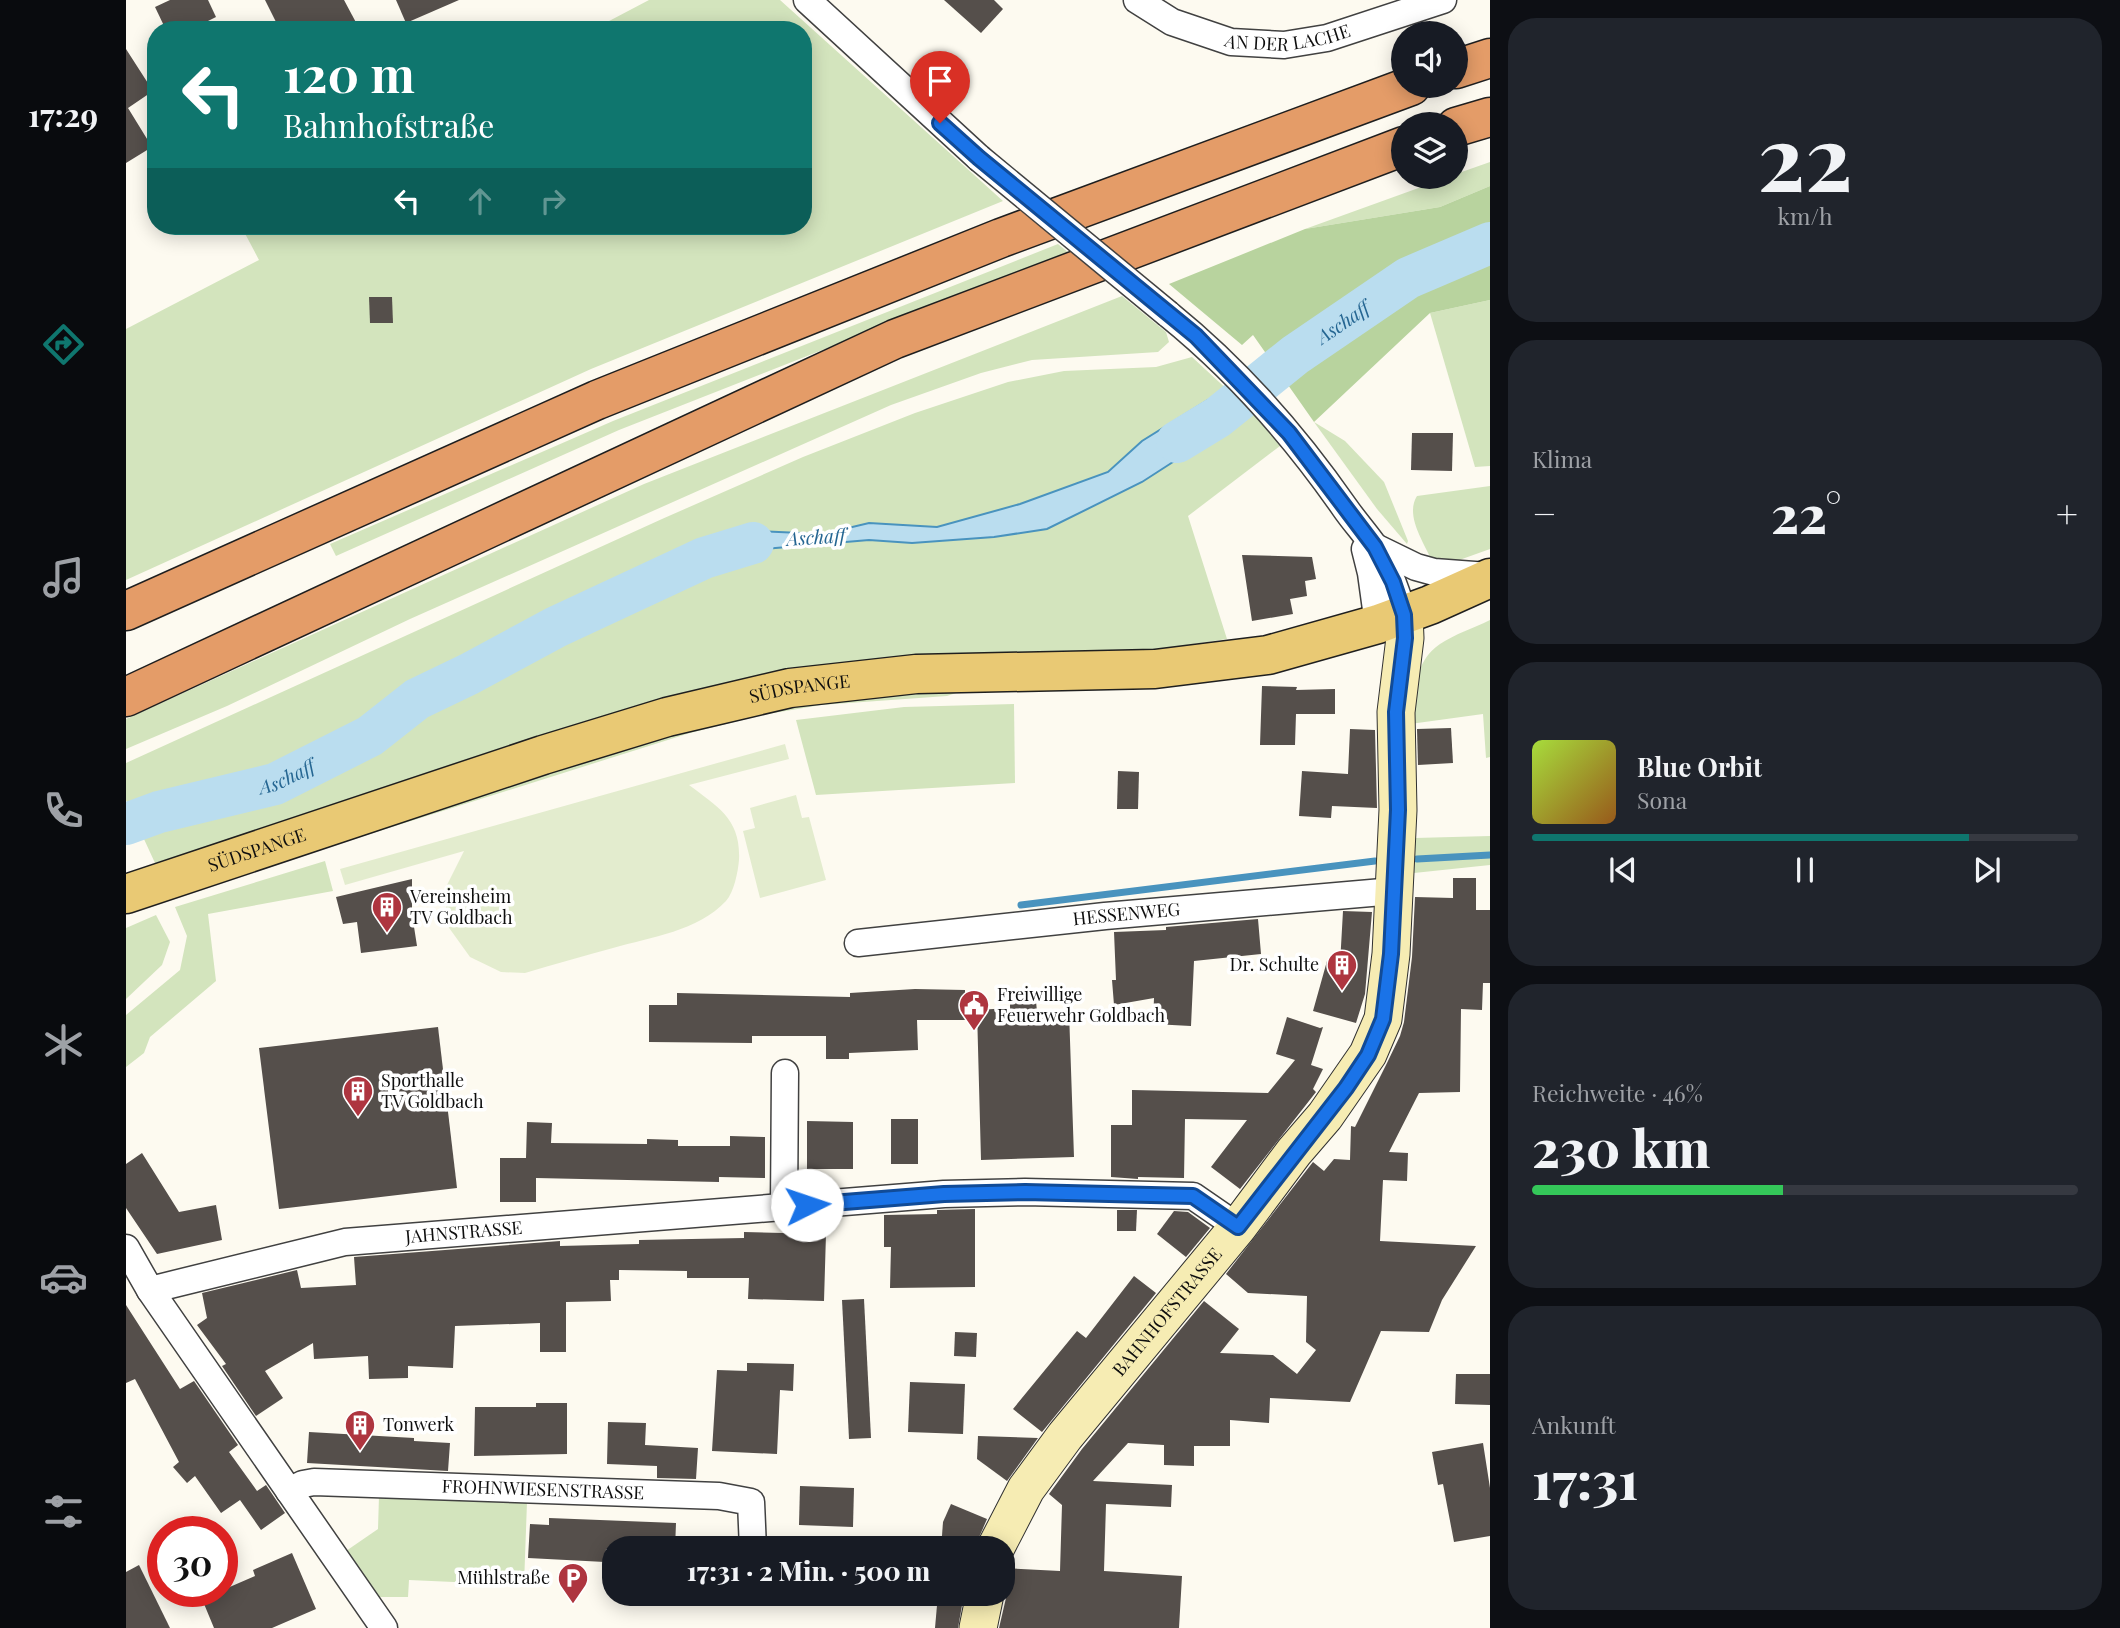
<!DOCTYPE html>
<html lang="de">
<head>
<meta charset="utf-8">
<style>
	body { margin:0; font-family:"Playfair Display",serif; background:#20242c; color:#f1f3f6; height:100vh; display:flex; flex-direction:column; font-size:26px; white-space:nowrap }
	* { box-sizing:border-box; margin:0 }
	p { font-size:23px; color:#9ea1a6 }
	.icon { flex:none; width:38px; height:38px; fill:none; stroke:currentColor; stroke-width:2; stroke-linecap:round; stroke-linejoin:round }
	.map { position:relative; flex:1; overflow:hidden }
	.sheet { display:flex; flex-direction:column; gap:18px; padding:18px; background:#0d0f14; width:630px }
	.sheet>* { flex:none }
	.hud { position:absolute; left:21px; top:21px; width:665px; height:214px; border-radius:28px; box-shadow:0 4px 18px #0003; background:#0f766e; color:#fff; overflow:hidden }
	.buttons { position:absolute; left:1265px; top:21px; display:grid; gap:14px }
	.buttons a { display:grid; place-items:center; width:77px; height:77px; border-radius:50%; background:#171b24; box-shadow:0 4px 18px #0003; font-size:35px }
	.speed { position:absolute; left:21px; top:1516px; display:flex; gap:14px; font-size:35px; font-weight:700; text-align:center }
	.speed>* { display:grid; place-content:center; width:91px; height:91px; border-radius:50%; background:#171b24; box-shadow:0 4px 18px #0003; line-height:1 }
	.speed .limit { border:10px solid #d22; background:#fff; color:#111 }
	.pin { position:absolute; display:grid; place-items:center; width:60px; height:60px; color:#fff; margin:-72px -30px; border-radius:50% 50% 50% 0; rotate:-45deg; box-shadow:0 0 7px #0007 }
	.pin .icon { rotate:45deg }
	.me { position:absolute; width:77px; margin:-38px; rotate:86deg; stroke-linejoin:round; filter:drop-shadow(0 0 5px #0008) }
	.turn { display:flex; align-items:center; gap:24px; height:147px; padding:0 21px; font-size:32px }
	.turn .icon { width:91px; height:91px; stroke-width:2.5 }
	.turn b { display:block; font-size:49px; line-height:60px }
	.lanes { display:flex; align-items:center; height:66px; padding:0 21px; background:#0003; justify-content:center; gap:35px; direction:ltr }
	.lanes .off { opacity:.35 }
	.big { font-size:52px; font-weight:800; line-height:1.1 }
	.sheet .tile { flex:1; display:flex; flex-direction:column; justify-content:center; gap:10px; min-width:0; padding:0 24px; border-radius:28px; background:#20242c }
	.sheet .dial { align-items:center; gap:0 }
	.dial b { font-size:91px; line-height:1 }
	.song { display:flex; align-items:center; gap:21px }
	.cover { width:84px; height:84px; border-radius:10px; background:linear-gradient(135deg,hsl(80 70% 55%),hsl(30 70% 35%)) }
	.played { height:7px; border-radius:4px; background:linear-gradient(90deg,#0f766e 80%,#363941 80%) }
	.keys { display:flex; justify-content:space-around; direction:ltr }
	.heat { display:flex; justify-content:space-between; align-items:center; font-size:38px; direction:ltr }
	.charge { height:10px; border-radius:5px; background:linear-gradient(90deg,#34c759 46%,#363941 0) }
	.trip { position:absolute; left:476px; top:1536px; width:413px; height:70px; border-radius:28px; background:#171b24; box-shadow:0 4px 18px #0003; font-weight:800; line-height:70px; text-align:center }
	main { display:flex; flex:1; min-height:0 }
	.menu { display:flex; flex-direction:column; width:126px; justify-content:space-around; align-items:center; background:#090b0e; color:#9ea1a6 }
	.menu .icon { width:49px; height:49px }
	.menu .active { color:#0f766e }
	.menu b { font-size:32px; color:#f1f3f6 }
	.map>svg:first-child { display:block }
</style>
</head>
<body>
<main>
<nav class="menu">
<b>17:29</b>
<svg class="icon active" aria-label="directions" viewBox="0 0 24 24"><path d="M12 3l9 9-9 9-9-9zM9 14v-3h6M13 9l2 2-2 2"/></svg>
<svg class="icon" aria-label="music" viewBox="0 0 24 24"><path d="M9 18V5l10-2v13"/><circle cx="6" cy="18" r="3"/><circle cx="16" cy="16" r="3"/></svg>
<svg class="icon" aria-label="phone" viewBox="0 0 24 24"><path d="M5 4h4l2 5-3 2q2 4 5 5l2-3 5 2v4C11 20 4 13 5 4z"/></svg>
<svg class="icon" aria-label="climate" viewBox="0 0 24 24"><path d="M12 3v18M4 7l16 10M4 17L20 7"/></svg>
<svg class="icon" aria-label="car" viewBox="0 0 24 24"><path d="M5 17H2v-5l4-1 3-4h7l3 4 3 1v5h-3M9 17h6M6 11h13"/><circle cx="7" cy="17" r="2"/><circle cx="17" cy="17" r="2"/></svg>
<svg class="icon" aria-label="filters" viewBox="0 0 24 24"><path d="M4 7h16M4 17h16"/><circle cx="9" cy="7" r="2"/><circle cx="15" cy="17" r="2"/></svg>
</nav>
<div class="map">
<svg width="1364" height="1628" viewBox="0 0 1364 1628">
	<rect width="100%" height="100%" fill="#fdfaf0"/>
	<g fill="#d3e4bd" fill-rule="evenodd">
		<polygon points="523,0 654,0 877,201 465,369 0,580 0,329 133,260 115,226 677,226 677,30 466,30"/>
		<polygon points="1364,162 1364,186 1314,207 1179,229 1323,177 1330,177 1330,174"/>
		<polygon points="932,244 943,253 493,430 210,556 204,544 487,421"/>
		<polygon points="996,296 1040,332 1043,342 1032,352 906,360 855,373 765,405 284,619 101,706 0,749 0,719 518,484"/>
		<polygon points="1364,300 1364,466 1349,467 1304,313"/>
		<path d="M1066,357l67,62 21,27 -92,70 39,123 -106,16 -222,5 -594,161 -150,42 -29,-63v-37l536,-244 141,-62 112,-44 93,-31 56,-11 92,-4zM1016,441l-95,88 -135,14 -43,-3 -105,9 -45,12 -40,-4 78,-26 66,3 46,-11 68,4 83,-23 88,-32z"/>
		<polygon points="1188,422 1219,441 1258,482 1282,541 1281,544 1251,509"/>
		<path d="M1364,486v63l-39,14 -20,-4c-8,-18 -26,-44 -14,-63z"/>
		<path d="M1364,620v137l-4,1 -3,-44 -73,10c3,-28 4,-63 30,-80 15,-10 34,-16 50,-24z"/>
		<polygon points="828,689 830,693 821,696 695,705 636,715 564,733 47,896 559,727 632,710"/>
		<polygon points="888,704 889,783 690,795 670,720 778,707"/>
		<polygon points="1364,836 1364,865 1288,873 1289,838"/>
		<polygon points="199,861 207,891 82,914 90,981 24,1037 18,1053 0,1067 0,1015 54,970 61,936 49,907"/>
		<polygon points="30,915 44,942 36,965 0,999 0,928"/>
		<polygon points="253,1496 401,1502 398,1585 283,1580 282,1597 249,1597 220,1551 252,1529"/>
	</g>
	<polygon fill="#b8d39e" points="1364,186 1364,300 1304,313 1188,422 1127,335 1116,345 1043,284 1179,229 1314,207"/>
	<g fill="#e3ecce">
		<path d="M659,744l4,15 -100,26c29,22 52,34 50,75 -1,12 -5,32 -13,41 -28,30 -75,36 -113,47 -29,8 -59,16 -88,25l-24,-1 -31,-15 -23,-32 -2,-36 19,-38 -119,34 -5,-16z"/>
		<polygon points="670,795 676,818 683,817 700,880 634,898 617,831 629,828 624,808"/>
	</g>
	<polygon fill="#baddef" stroke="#4993be" stroke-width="2" points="1082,400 1112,420 1016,482 921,529 868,537 786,543 743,540 638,549 593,561 551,557 631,531 697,534 743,523 811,527 894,504 982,472 1016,441"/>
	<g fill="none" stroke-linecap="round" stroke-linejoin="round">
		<g stroke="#4993be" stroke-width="7">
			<polyline points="1291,859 1364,855"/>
			<polyline points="895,905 1249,861"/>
		</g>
		<g stroke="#baddef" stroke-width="42">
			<path id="s1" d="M1051,442l41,-25 77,-62 113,-77 82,-35"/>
			<path id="s2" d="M0,824l33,-12 116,-28 95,-48 47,-37 52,-25 87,-47 148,-69 49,-15"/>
		</g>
	</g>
	<g fill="#554f4b">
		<polygon points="44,0 82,0 90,17 64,30 40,30 29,7"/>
		<polygon points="139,0 218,0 234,30 154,30"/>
		<polygon points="270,0 333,0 280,23"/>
		<polygon points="818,0 868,0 877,9 855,33"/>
		<polygon points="0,49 27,91 2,108 26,147 0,163"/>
		<polygon points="243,297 266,297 267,323 244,323"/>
		<polygon points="1286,433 1327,433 1326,471 1285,470"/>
		<polygon points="1116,555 1186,557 1190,579 1179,581 1181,596 1164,599 1167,614 1126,621"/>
		<polygon points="1136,686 1171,687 1170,690 1209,689 1209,714 1170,714 1169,745 1134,745"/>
		<polygon points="1325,728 1327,763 1292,765 1291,729"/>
		<polygon points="1224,729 1249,730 1251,808 1206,806 1205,818 1173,816 1176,771 1222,774"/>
		<polygon points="992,771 1013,772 1012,809 991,809"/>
		<polygon points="1327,878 1350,878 1350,910 1364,910 1364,983 1357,983 1356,1010 1335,1009 1334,1092 1293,1093 1263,1152 1282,1153 1281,1181 1257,1180 1254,1241 1350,1246 1316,1300 1303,1332 1255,1331 1224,1402 1144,1398 1143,1423 1104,1420 1104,1446 1068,1446 1068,1466 1038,1465 1038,1445 1002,1443 967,1481 1046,1485 1045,1507 980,1504 978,1571 1056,1576 1053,1628 873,1628 880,1598 877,1568 934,1571 936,1505 923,1494 956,1449 1078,1301 1113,1329 1094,1353 1147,1355 1171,1374 1190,1350 1180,1342 1181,1296 1122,1293 1100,1274 1187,1162 1198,1171 1208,1159 1224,1160 1225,1126 1229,1127 1261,1063 1274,1036 1278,1022 1286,957 1289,897 1327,898"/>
		<polygon points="286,879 286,914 291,946 235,953 231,922 217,924 210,897"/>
		<polygon points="1217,911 1246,912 1239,994 1230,1023 1187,1011 1201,961 1214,964"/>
		<polygon points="1132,919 1135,954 1068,961 1065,1026 1027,1024 1028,998 988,1005 986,980 990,980 988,932 1040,930 1040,927"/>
		<polygon points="789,989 839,990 839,1020 791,1020 792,1050 723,1053 723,1059 700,1059 700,1036 626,1036 626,1043 523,1042 523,1005 551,1005 551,993 724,997 724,993"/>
		<polygon points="910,1001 911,1012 943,1011 948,1157 855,1160 851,1010 884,1008 884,1002"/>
		<polygon points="1161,1017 1194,1028 1197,1027 1185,1065 1197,1069 1187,1089 1190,1092 1114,1189 1085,1167 1121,1120 1059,1119 1058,1178 1012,1177 1012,1179 985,1177 985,1125 1006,1125 1006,1090 1142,1093 1169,1060 1150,1054"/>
		<polygon points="312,1027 331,1188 153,1209 133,1048"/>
		<rect x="765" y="1119" width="27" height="45"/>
		<polygon points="681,1121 727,1122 727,1169 681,1169"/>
		<polygon points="401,1122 426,1123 425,1143 521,1144 521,1139 552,1140 552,1146 604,1146 604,1136 639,1137 639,1178 593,1177 593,1182 410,1178 410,1202 374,1202 374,1158 400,1158"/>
		<polygon points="16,1153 53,1212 90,1205 96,1240 31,1254 0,1208 0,1164"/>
		<polygon points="849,1209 849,1287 764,1288 765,1247 758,1247 758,1215 811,1214 811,1210"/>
		<polygon points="991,1210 1011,1210 1010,1231 991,1231"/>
		<polygon points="1048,1211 1062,1212 1084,1228 1060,1257 1031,1234"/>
		<polygon points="618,1232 700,1234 698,1301 622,1299 623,1278 561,1278 561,1271 493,1270 493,1280 484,1280 485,1301 440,1302 440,1352 414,1352 414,1323 329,1326 327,1368 282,1366 282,1378 243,1379 242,1356 188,1359 187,1343 139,1371 157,1398 130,1416 96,1366 100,1364 71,1325 81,1318 76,1293 171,1270 175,1288 230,1285 228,1257 434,1241 434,1246 513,1244 513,1240 618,1238"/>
		<polygon points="1008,1276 1030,1293 916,1432 887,1409 951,1331 960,1338"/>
		<polygon points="738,1299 745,1438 723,1439 716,1300"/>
		<polygon points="0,1305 54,1389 68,1381 112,1445 103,1452 131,1491 140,1485 159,1513 135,1530 114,1500 95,1513 69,1476 61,1483 47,1467 53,1462 9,1379 0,1383"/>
		<polygon points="829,1332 851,1333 850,1357 828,1356"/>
		<polygon points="621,1363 668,1364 667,1391 654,1390 651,1454 586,1451 591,1370 621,1371"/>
		<polygon points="1330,1374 1364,1374 1364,1405 1329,1404"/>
		<polygon points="784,1382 839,1384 837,1434 782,1432"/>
		<polygon points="410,1403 441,1403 441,1454 348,1456 349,1407 410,1407"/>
		<polygon points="482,1422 520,1423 519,1445 572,1448 570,1479 531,1478 531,1466 481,1464"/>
		<polygon points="183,1432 288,1438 288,1441 324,1443 322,1471 181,1463"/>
		<polygon points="852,1436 912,1438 881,1481 851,1459"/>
		<polygon points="1357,1443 1364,1488 1364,1536 1328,1542 1317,1484 1312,1485 1306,1452"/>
		<polygon points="674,1486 728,1488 727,1527 673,1525"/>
		<polygon points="825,1504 861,1519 848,1549 815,1549 817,1522"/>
		<polygon points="423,1518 550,1523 549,1549 480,1549 479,1562 402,1558 404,1524 423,1525"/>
		<polygon points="166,1553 190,1609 146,1628 88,1628 76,1599 129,1576 127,1570"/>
		<polygon points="13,1565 44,1628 0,1628 0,1572"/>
		<polygon points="812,1594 838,1594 832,1628 809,1628"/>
	</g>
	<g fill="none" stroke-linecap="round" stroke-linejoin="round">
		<g stroke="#414141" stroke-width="29">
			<g id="street">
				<polyline points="681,0 853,158"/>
				<path id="s3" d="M1011,0l35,22 59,20 53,3 43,-7 116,-38"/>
				<path d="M1042,314c68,55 127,122 177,194 9,13 20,25 29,38 14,20 22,45 30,69"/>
				<polyline points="1249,547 1290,567 1308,572 1362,576"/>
				<polyline points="1239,549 1245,573 1252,624"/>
				<path id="s4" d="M732,943l247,-27 289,-25"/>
				<polyline points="658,1207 659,1073"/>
				<polyline points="0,1248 24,1290 258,1628"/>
				<path id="s5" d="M24,1290l195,-48 599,-48 81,-2 168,4 45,31"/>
				<path id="s6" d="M163,1491l14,-7 11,-2 405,14 32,6 2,47"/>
			</g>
		</g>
		<g stroke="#303030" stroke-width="39">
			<g id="secondary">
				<path id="s7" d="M869,1549l31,-60 39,-53 173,-209 56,-75 31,-36 43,-62 15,-35 8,-65 7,-144 -2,-98 9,-74 -1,-23"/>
				<polyline points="852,1628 859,1594"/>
			</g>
		</g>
		<g stroke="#1f1f1f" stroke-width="41">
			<g id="primary">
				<path id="s8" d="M0,894l417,-139 124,-38 123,-29 126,-14 239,-5 113,-14 110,-31 52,-19 60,-27"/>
			</g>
		</g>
		<g stroke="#1f1f1f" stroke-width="41">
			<g id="highway">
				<polyline points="1330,69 1364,58"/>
				<polyline points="1330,127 1364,117"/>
				<polyline points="0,611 471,400 875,238 1285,86"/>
				<polyline points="0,697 769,339 1278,146"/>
			</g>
		</g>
		<use href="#street" stroke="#fff" stroke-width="26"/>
		<use href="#secondary" stroke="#f6ecb3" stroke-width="37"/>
		<use href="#primary" stroke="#e9c974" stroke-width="38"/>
		<use href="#highway" stroke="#e49c68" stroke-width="38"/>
		<g stroke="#414141" stroke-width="29" stroke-linecap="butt">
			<polyline id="street-bridge" points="853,158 1042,314"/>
		</g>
		<use href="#street-bridge" stroke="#fff" stroke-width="26"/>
	</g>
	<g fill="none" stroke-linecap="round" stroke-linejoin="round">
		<g stroke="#114b97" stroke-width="18">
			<polyline id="route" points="681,1205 818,1194 899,1192 1067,1196 1112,1227 1220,1088 1242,1055 1257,1019 1265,954 1272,810 1270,712 1279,638 1278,615 1267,582 1249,547 1163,433 1070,336 853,158 814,123"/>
		</g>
		<use href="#route" stroke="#1a73e8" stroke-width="12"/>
	</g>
	<defs>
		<g id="building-pin" transform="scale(1.575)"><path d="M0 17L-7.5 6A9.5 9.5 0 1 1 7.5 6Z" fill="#ae353f" stroke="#fff"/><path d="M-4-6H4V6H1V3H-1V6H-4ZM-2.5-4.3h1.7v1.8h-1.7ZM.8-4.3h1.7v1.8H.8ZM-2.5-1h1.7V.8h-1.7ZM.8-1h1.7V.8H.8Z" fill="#fff"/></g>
		<g id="civic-pin" transform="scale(1.575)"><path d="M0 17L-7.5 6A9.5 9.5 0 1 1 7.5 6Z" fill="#ae353f" stroke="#fff"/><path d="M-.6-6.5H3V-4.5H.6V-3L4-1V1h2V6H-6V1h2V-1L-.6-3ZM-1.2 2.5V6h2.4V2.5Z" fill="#fff"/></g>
		<g id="parking-pin" transform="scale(1.575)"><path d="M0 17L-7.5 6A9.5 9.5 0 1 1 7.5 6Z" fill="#ae353f" stroke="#fff"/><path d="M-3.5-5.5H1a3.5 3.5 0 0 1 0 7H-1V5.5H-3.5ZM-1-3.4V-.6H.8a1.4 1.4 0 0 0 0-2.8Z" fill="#fff"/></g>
	</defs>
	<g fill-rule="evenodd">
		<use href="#building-pin" x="261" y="907"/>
		<use href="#building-pin" x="1216" y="965"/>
		<use href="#civic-pin" x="848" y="1005"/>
		<use href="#building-pin" x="232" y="1091"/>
		<use href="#building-pin" x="234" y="1425"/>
		<use href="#parking-pin" x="447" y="1578"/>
	</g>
	<g text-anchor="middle" stroke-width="7" stroke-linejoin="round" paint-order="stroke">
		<g font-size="18" fill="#0e0e0e" stroke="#fff">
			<text dy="6" stroke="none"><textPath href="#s3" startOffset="161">AN DER LACHE</textPath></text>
			<text dy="6" stroke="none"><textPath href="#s8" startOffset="705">SÜDSPANGE</textPath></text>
			<text dy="6" stroke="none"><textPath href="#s8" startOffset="138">SÜDSPANGE</textPath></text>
			<text dy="6" stroke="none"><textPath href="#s4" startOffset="270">HESSENWEG</textPath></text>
			<text dy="6" stroke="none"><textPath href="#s5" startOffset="320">JAHNSTRASSE</textPath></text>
			<text dy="6" stroke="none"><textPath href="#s7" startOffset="294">BAHNHOFSTRASSE</textPath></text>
			<text dy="6" stroke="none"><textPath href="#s6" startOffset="256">FROHNWIESENSTRASSE</textPath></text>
		</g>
		<g font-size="18" fill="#0e0e0e" stroke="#fff" text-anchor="start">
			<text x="284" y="903">Vereinsheim<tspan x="284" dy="21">TV Goldbach</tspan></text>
			<text x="1193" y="971" text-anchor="end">Dr. Schulte</text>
			<text x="871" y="1001">Freiwillige<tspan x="871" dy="21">Feuerwehr Goldbach</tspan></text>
			<text x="255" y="1087">Sporthalle<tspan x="255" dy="21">TV Goldbach</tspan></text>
			<text x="257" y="1431">Tonwerk</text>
			<text x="424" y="1584" text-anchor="end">Mühlstraße</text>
		</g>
		<g font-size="19" font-style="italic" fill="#256692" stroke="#fff">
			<text dy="7" stroke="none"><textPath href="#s1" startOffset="205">Aschaff</textPath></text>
			<text transform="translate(690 537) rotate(-4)" y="7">Aschaff</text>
			<text dy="7" stroke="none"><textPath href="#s2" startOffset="168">Aschaff</textPath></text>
		</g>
	</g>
</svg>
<div class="buttons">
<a><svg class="icon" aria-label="sound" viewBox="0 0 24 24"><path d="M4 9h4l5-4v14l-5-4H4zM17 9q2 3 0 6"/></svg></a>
<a><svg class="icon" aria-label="layers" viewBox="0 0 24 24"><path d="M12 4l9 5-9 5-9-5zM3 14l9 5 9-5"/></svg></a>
</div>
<div class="speed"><div class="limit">30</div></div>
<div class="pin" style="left:814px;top:123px;background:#d93025"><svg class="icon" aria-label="arrive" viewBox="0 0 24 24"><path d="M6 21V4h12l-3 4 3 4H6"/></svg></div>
<svg class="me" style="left:681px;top:1205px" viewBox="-20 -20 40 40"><circle r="19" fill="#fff"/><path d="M0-13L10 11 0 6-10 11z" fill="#1a73e8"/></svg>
<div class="trip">17:31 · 2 Min. · 500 m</div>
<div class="hud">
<div class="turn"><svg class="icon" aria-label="left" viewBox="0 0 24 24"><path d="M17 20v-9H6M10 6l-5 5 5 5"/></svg><div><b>120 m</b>Bahnhofstraße</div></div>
<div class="lanes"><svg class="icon" aria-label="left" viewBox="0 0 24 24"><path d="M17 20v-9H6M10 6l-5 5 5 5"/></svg><svg class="icon off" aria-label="ahead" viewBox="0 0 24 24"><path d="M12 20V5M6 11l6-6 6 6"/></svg><svg class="icon off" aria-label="right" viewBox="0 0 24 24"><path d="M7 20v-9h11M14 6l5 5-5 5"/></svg></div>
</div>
</div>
<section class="sheet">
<div class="tile dial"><b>22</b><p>km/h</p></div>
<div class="tile"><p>Klima</p>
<div class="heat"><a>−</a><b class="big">22°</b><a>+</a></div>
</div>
<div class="tile">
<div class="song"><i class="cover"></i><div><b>Blue Orbit</b><p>Sona</p></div></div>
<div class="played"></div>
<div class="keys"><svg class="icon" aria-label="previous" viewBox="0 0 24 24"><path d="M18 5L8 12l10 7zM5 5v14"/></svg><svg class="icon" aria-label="pause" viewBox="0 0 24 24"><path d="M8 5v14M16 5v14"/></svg><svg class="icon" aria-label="next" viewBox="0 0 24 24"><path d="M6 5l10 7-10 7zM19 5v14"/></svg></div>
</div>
<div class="tile"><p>Reichweite · 46%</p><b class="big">230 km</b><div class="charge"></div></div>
<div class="tile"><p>Ankunft</p><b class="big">17:31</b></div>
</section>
</main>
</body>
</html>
